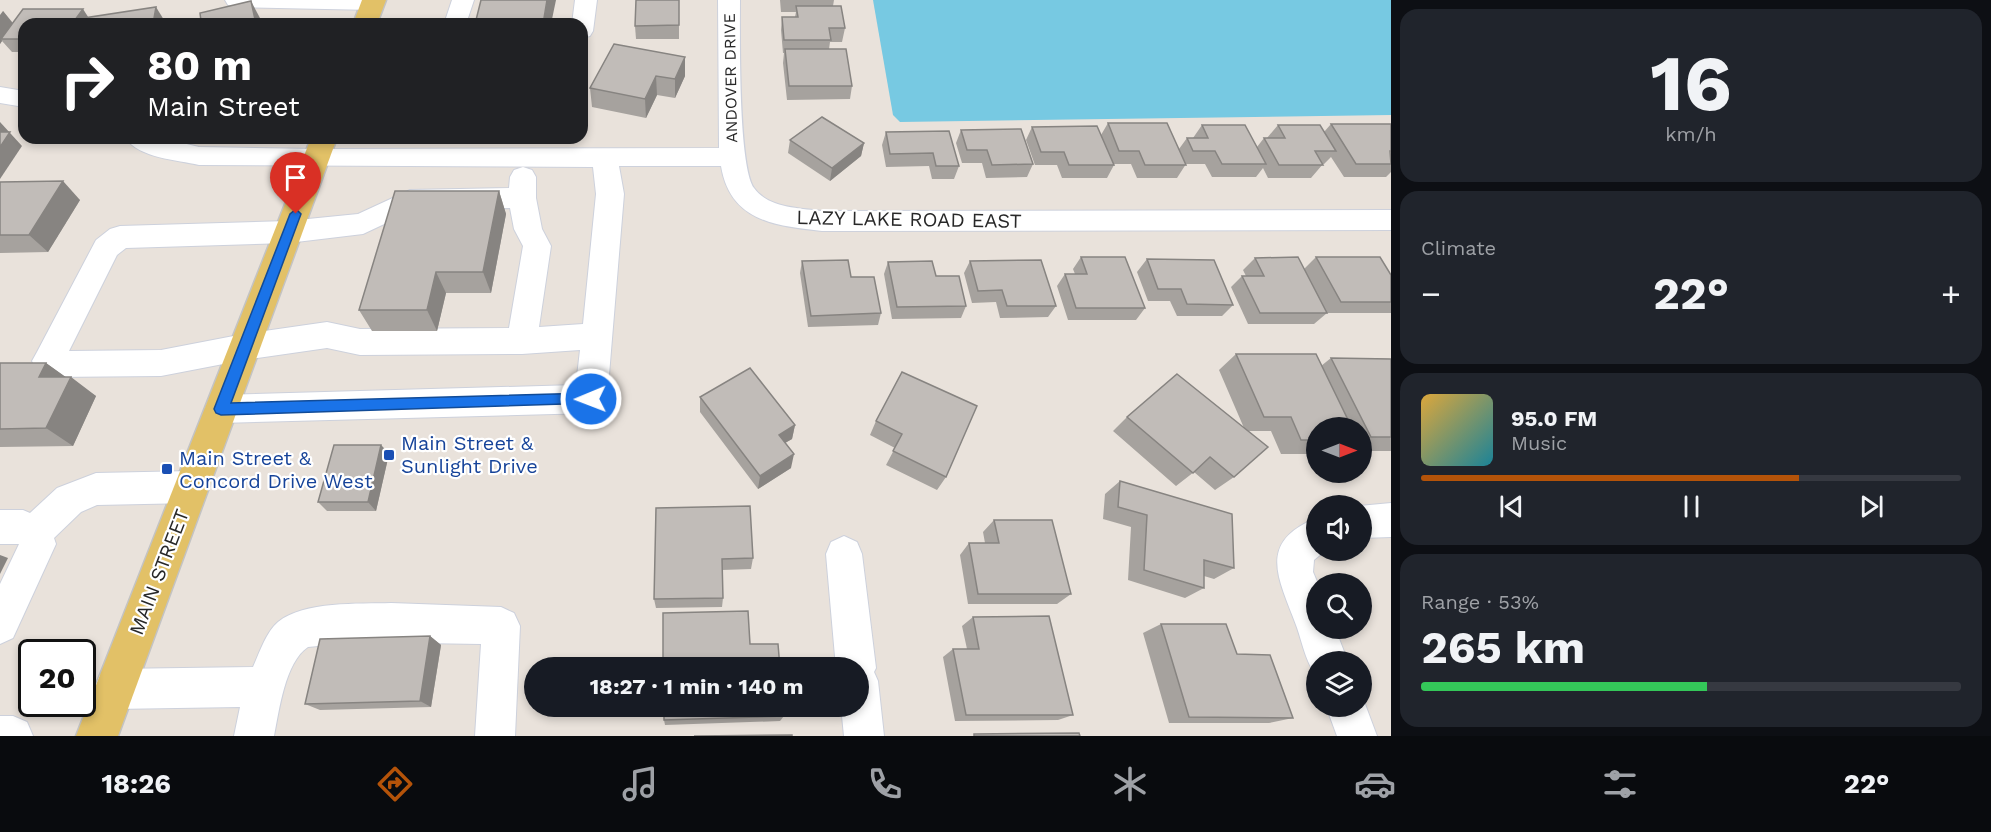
<!DOCTYPE html>
<html lang="en">
<head>
<meta charset="utf-8">
<style>
	body { margin:0; font-family:"Work Sans",sans-serif; background:#20242c; color:#f1f3f6; height:100vh; display:flex; flex-direction:column; font-size:22px; white-space:nowrap }
	* { box-sizing:border-box; margin:0 }
	p { font-size:20px; color:#9ea1a6 }
	.icon { flex:none; width:33px; height:33px; fill:none; stroke:currentColor; stroke-width:2; stroke-linecap:round; stroke-linejoin:round }
	.map { position:relative; flex:1; overflow:hidden }
	.sheet { display:flex; flex-direction:column; gap:9px; padding:9px; background:#0d0f14; width:600px }
	.sheet>* { flex:none }
	.hud { position:absolute; left:18px; top:18px; width:570px; height:126px; border-radius:18px; box-shadow:0 3px 9px #0003; background:#202124; color:#fff; overflow:hidden }
	.needle { width:39px; rotate:90deg }
	.controls { position:absolute; left:1306px; top:417px; display:grid; gap:12px }
	.controls a { display:grid; place-items:center; width:66px; height:66px; border-radius:50%; background:#171b24; box-shadow:0 3px 9px #0003; font-size:30px }
	.speed { position:absolute; left:18px; top:639px; display:flex; gap:12px; font-size:30px; font-weight:700; text-align:center }
	.speed>* { display:grid; place-content:center; width:78px; height:78px; border-radius:50%; background:#171b24; box-shadow:0 3px 9px #0003; line-height:1 }
	.speed .limit { border:3px solid #111; border-radius:9px; background:#fff; color:#111 }
	.pin { position:absolute; display:grid; place-items:center; width:51px; height:51px; color:#fff; margin:-62px -26px; border-radius:50% 50% 50% 0; rotate:-45deg; box-shadow:0 0 6px #0007 }
	.pin .icon { rotate:45deg }
	.me { position:absolute; width:66px; margin:-33px; rotate:269deg; stroke-linejoin:round; filter:drop-shadow(0 0 4px #0008) }
	.turn { display:flex; align-items:center; gap:21px; height:126px; padding:0 30px; font-size:27px }
	.turn .icon { width:78px; height:78px; stroke-width:2.5 }
	.turn b { display:block; font-size:42px; line-height:51px }
	.big { font-size:45px; font-weight:700; line-height:1.1 }
	.sheet .card { flex:1; display:flex; flex-direction:column; justify-content:center; gap:9px; min-width:0; padding:0 21px; border-radius:18px; background:#20242c }
	.sheet .dial { align-items:center; gap:0 }
	.dial b { font-size:78px; line-height:1 }
	.song { display:flex; align-items:center; gap:18px }
	.cover { width:72px; height:72px; border-radius:9px; background:linear-gradient(135deg,hsl(40 70% 55%),hsl(190 70% 35%)) }
	.played { height:6px; border-radius:3px; background:linear-gradient(90deg,#b45309 70%,#363941 70%) }
	.keys { display:flex; justify-content:space-around; direction:ltr }
	.heat { display:flex; justify-content:space-between; align-items:center; font-size:33px; direction:ltr }
	.charge { height:9px; border-radius:4px; background:linear-gradient(90deg,#34c759 53%,#363941 0) }
	.trip { position:absolute; left:524px; top:657px; width:345px; height:60px; border-radius:30px; background:#171b24; box-shadow:0 3px 9px #0003; font-weight:700; line-height:60px; text-align:center }
	.tabs { display:flex; height:96px; justify-content:space-around; align-items:center; background:#090b0e; color:#9ea1a6 }
	.tabs .icon { width:42px; height:42px }
	.tabs .current { color:#b45309 }
	.tabs b { font-size:27px; color:#f1f3f6 }
	main { display:flex; flex:1; min-height:0 }
	.map>svg:first-child { display:block }
</style>
</head>
<body>
<main>
<div class="map">
<svg width="1391" height="736" viewBox="0 0 1391 736">
	<rect width="100%" height="100%" fill="#e9e2db"/>
	<polygon fill="#77c9e2" points="873,0 1391,0 1391,115 900,122 893,115"/>
	<g fill="none" stroke-linecap="round" stroke-linejoin="round">
		<g stroke="#cdd1dc" stroke-width="2">
			<g id="minor">
				<polygon points="225,0 382,0 384,3 381,8 373,10 236,7 228,5"/>
				<polygon points="452,0 474,0 466,24 444,24"/>
				<polygon points="575,0 597,0 593,31 590,36 582,38 582,24 572,24"/>
				<path d="M718,0h22c0,34 -2,165 14,188 14,20 46,20 68,23l569,-1v20l-569,1c-47,-5 -92,-10 -101,-65h-102l5,28 -17,205 -5,10 -11,4 -370,10 -12,-4 -4,-10 4,-10 12,-4 355,-10 4,-35 -58,4 -162,1 -33,-7 -83,12 -83,16 -108,1 -16,-7 -5,-9 5,-9 59,-112 14,-11 10,-3 168,-5 70,-7 52,-24 99,-2 1,-11 4,-7 9,-3 9,3 4,7v21l6,31 9,17 -12,81 44,-3 13,-130 -3,-27 -394,-2c-21,-5 -61,-7 -73,-27h36l37,9 118,2 402,-1zM510,208l4,21 9,17 -14,82 -149,1 -33,-7 -83,12 -83,16 -92,1 48,-96 9,-7 162,-5 75,-9 51,-24z"/>
				<polygon points="0,87 24,91 24,107 0,103"/>
				<polygon points="192,471 204,476 209,487 204,498 192,503 97,505 81,512 54,538 56,544 13,638 0,644 0,584 19,544 0,544 0,510 23,510 30,513 57,488 96,473"/>
				<polygon points="1391,503 1391,537 1362,538 1362,506 1359,506"/>
				<path d="M1317,518v32h9l-12,10 -1,12 5,12 -1,44h18l13,34h-31v14c-11,-12 -15,-35 -21,-51 -17,-46 -40,-83 21,-107z"/>
				<polygon points="844,536 857,542 862,554 876,668 874,672 878,681 884,736 844,736 841,706 858,706 858,668 836,668 826,554 831,542"/>
				<path d="M391,603l110,4 13,6 6,13 -5,110h-40l6,-92 -122,-2 -51,5c-23,15 -29,64 -34,89h-40l6,-29 -126,2 -14,-6 -6,-14 6,-14 14,-6 139,-2c6,-13 13,-35 25,-45 26,-21 81,-18 113,-19z"/>
				<polygon points="1362,696 1377,736 1337,736 1326,706 1362,706"/>
				<polygon points="0,716 13,716 27,722 33,736 0,736"/>
			</g>
		</g>
		<g stroke="#c3c3c3" stroke-width="3">
			<g id="major">
				<polygon points="362,0 386,0 377,24 353,24"/>
				<polygon points="311,138 337,138 118,736 76,736"/>
			</g>
		</g>
		<use href="#minor" fill="#fff" fill-rule="evenodd"/>
		<use href="#major" fill="#e2c167" fill-rule="evenodd"/>
	</g>
	<g fill="#a6a29e">
		<polygon points="679,0 679,39 636,39 635,26"/>
		<polygon points="780,0 834,0 833,6 845,28 842,42 830,42 829,49 852,86 850,99 787,100 783,63 784,53 783,53 781,30 782,17 795,17 796,12 781,12"/>
		<polygon points="3,11 13,23 164,20 24,24 24,52 12,52 2,41 0,44"/>
		<polygon points="685,57 685,76 675,98 657,95 646,118 592,107 590,88"/>
		<polygon points="1108,123 1179,149 1187,138 1193,138 1202,125 1257,147 1264,138 1267,138 1278,125 1324,132 1331,124 1391,124 1391,172 1386,177 1344,177 1331,157 1324,164 1323,164 1311,178 1268,178 1263,168 1256,177 1212,177 1205,164 1186,164 1177,178 1137,178 1131,164 1114,164 1114,165 1107,178 1062,178 1057,165 1035,165 1026,140 1032,127 1101,135"/>
		<polygon points="961,130 1033,164 1027,177 986,178 982,163 962,163 956,143"/>
		<polygon points="949,131 959,166 954,179 932,179 929,166 886,167 882,145 886,132"/>
		<polygon points="790,140 864,143 861,156 830,181 788,153"/>
		<polygon points="0,182 80,200 48,252 0,253"/>
		<polygon points="499,191 506,214 491,293 446,293 437,331 372,331 359,310"/>
		<polygon points="1081,257 1145,308 1136,320 1068,320 1057,286 1065,274 1075,274 1073,269"/>
		<polygon points="1316,257 1391,275 1391,313 1327,313 1314,324 1248,324 1231,287 1242,276 1246,276 1243,270 1255,258 1304,269"/>
		<polygon points="1147,259 1233,305 1222,316 1177,316 1170,301 1148,301 1137,272"/>
		<polygon points="802,261 851,277 881,313 878,325 808,327 800,273"/>
		<polygon points="970,261 1056,306 1048,317 1000,318 996,302 972,303 964,273"/>
		<polygon points="888,262 936,276 966,306 961,318 892,319 884,274"/>
		<polygon points="1236,354 1321,366 1331,358 1391,359 1391,451 1362,451 1362,428 1317,428 1317,454 1281,454 1271,431 1248,431 1234,477 1215,490 1194,472 1176,486 1113,431 1127,417 1244,428 1219,370"/>
		<polygon points="0,363 46,363 65,377 96,396 73,446 0,447"/>
		<polygon points="902,372 946,477 937,490 886,465 895,448 870,435 876,421"/>
		<polygon points="700,397 795,425 792,439 785,443 791,468 758,489 700,412"/>
		<polygon points="381,445 389,454 376,511 327,511 318,502"/>
		<polygon points="1120,481 1234,568 1214,579 1204,576 1204,588 1185,598 1128,580 1131,527 1103,519 1105,494"/>
		<polygon points="656,508 753,558 751,569 722,570 723,598 722,607 656,608 654,599"/>
		<polygon points="994,520 1071,594 1057,604 968,604 960,555 969,543 985,543 983,532"/>
		<polygon points="973,617 1073,715 1058,720 955,721 943,657 953,649 967,649 962,626"/>
		<polygon points="1161,624 1237,654 1293,718 1269,723 1169,723 1143,633"/>
		<polygon points="430,636 441,645 431,707 320,710 305,704"/>
		<polygon points="784,716 780,721 665,725 664,720"/>
	</g>
	<g fill="#878481">
		<polygon points="547,0 556,0 551,24 543,24"/>
		<polygon points="251,1 261,20 262,24 256,24"/>
		<polygon points="156,7 164,20 164,24 153,24"/>
		<polygon points="83,9 92,23 91,24 72,24"/>
		<polygon points="3,11 14,25 1,39 2,41 0,44 0,15"/>
		<polygon points="685,57 685,76 675,98 675,79"/>
		<polygon points="656,76 657,95 646,118 645,99"/>
		<polygon points="0,122 22,146 0,179"/>
		<polygon points="864,143 861,156 830,181 832,168"/>
		<polygon points="63,181 80,200 48,252 29,235"/>
		<polygon points="499,191 506,214 491,293 483,272"/>
		<polygon points="436,272 446,293 437,331 427,310"/>
		<polygon points="46,363 70,380 71,377 96,396 73,446 46,428 39,377"/>
		<polygon points="795,425 792,439 776,448 779,435"/>
		<polygon points="381,445 389,454 376,511 368,502"/>
		<polygon points="794,454 791,468 758,489 760,476"/>
		<polygon points="0,555 8,558 0,574"/>
		<polygon points="430,636 441,645 431,707 420,701"/>
	</g>
	<g fill="#c1bcb8" stroke="#878481" stroke-width="1.5">
		<polygon points="481,0 547,0 543,24 475,24"/>
		<polygon points="636,0 679,0 679,25 635,26"/>
		<polygon points="251,1 256,24 190,24 201,21 200,13"/>
		<polygon points="796,6 841,6 845,28 829,28 831,40 784,40 782,17 798,17"/>
		<polygon points="156,7 153,24 83,24 84,18"/>
		<polygon points="23,9 83,9 72,24 24,24 24,39 1,39"/>
		<polygon points="614,44 685,57 675,79 656,76 645,99 590,88"/>
		<polygon points="785,49 846,49 852,86 789,86"/>
		<polygon points="822,117 864,143 832,168 790,140"/>
		<polygon points="1108,123 1167,123 1186,165 1145,165 1139,151 1119,151"/>
		<polygon points="1331,124 1391,124 1391,151 1390,151 1391,164 1356,164"/>
		<polygon points="1202,125 1245,125 1266,164 1222,164 1215,151 1193,151 1187,138 1208,138"/>
		<polygon points="1278,125 1320,125 1336,151 1315,151 1323,165 1279,165 1264,138 1285,138"/>
		<polygon points="1097,126 1114,165 1069,165 1064,152 1041,152 1032,127"/>
		<polygon points="1021,129 1033,164 992,165 987,150 967,150 961,130"/>
		<polygon points="949,131 959,166 936,166 933,153 890,154 886,132"/>
		<polygon points="0,132 10,132 0,147"/>
		<polygon points="63,181 29,235 0,235 0,182"/>
		<polygon points="395,191 499,191 483,272 436,272 427,310 359,310"/>
		<polygon points="1081,257 1125,257 1145,308 1076,308 1065,274 1087,274"/>
		<polygon points="1298,257 1327,313 1260,313 1242,276 1264,276 1255,258"/>
		<polygon points="1316,257 1380,257 1391,275 1391,302 1341,302"/>
		<polygon points="1147,259 1214,260 1233,305 1187,304 1181,289 1158,289"/>
		<polygon points="848,260 851,277 874,277 881,313 811,316 802,261"/>
		<polygon points="1041,260 1056,306 1007,306 1002,290 978,291 970,261"/>
		<polygon points="932,261 936,276 959,276 966,306 897,307 888,262"/>
		<polygon points="1236,354 1316,354 1352,428 1317,428 1317,440 1301,440 1291,417 1264,417"/>
		<polygon points="1331,358 1391,359 1391,437 1371,437"/>
		<polygon points="0,363 46,363 39,377 71,377 46,428 0,429"/>
		<polygon points="750,368 795,425 779,435 794,454 760,476 700,397"/>
		<polygon points="902,372 977,406 946,477 893,451 902,434 876,421"/>
		<polygon points="1177,374 1268,447 1234,477 1210,457 1193,473 1127,417"/>
		<polygon points="334,445 381,445 368,502 318,502"/>
		<polygon points="1120,481 1232,514 1234,568 1204,560 1204,588 1144,570 1147,515 1118,507"/>
		<polygon points="750,506 753,558 722,559 723,598 654,599 656,508"/>
		<polygon points="994,520 1052,520 1071,594 978,594 969,543 999,543"/>
		<polygon points="748,611 750,644 778,644 780,668 663,668 663,613"/>
		<polygon points="1049,616 1073,715 966,715 953,649 979,649 973,617"/>
		<polygon points="1161,624 1226,624 1237,654 1270,655 1293,718 1189,717"/>
		<polygon points="430,636 420,701 305,704 320,639"/>
		<polygon points="664,706 783,706 784,716 664,720"/>
		<polygon points="1079,733 1080,736 974,736 974,734"/>
		<polygon points="792,735 792,736 694,736"/>
	</g>
	<polygon fill="#1a73e8" stroke="#114b97" stroke-width="1.5" points="296,209 301,214 231,403 591,393 596,395 598,399 596,403 221,415 216,413 214,409 290,214"/>
	<g fill="#1a4fb4" stroke="#fff" stroke-width="2">
		<rect x="383" y="449" width="12" height="12" rx="3"/>
		<rect x="161" y="463" width="12" height="12" rx="3"/>
	</g>
	<g text-anchor="middle" stroke-width="4.5" stroke-linejoin="round" paint-order="stroke">
		<g font-size="16" fill="#282828" stroke="#fff">
			<text transform="translate(730 78) rotate(-91)" y="6">ANDOVER DRIVE</text>
		</g>
		<g font-size="20" fill="#282828" stroke="#fff">
			<text transform="translate(909 219) rotate(1)" y="7">LAZY LAKE ROAD EAST</text>
			<text transform="translate(159 572) rotate(-69)" y="7">MAIN STREET</text>
		</g>
		<g font-size="20" fill="#164399" stroke="#fff" text-anchor="start">
			<text x="401" y="450">Main Street &amp;<tspan x="401" dy="23">Sunlight Drive</tspan></text>
			<text x="179" y="465">Main Street &amp;<tspan x="179" dy="23">Concord Drive West</tspan></text>
		</g>
	</g>
</svg>
<div class="controls">
<a><svg class="needle" viewBox="-14 -14 28 28"><path d="M0-13l5 13h-10z" fill="#e53935"/><path d="M0 13l5-13h-10z" fill="#9ea1a6"/></svg></a>
<a><svg class="icon" aria-label="sound" viewBox="0 0 24 24"><path d="M4 9h4l5-4v14l-5-4H4zM17 9q2 3 0 6"/></svg></a>
<a><svg class="icon" aria-label="search" viewBox="0 0 24 24"><circle cx="10" cy="10" r="6"/><path d="M15 15l6 6"/></svg></a>
<a><svg class="icon" aria-label="layers" viewBox="0 0 24 24"><path d="M12 4l9 5-9 5-9-5zM3 14l9 5 9-5"/></svg></a>
</div>
<div class="speed"><div class="limit">20</div></div>
<div class="pin" style="left:296px;top:214px;background:#d93025"><svg class="icon" aria-label="arrive" viewBox="0 0 24 24"><path d="M6 21V4h12l-3 4 3 4H6"/></svg></div>
<svg class="me" style="left:591px;top:399px" viewBox="-20 -20 40 40"><circle r="17" fill="#1a73e8" stroke="#fff" stroke-width="3"/><path d="M0-11L8 9 0 5-8 9z" fill="#fff"/></svg>
<div class="trip">18:27 · 1 min · 140 m</div>
<div class="hud">
<div class="turn"><svg class="icon" aria-label="right" viewBox="0 0 24 24"><path d="M7 20v-9h11M14 6l5 5-5 5"/></svg><div><b>80 m</b>Main Street</div></div>
</div>
</div>
<section class="sheet">
<div class="card dial"><b>16</b><p>km/h</p></div>
<div class="card"><p>Climate</p>
<div class="heat"><a>−</a><b class="big">22°</b><a>+</a></div>
</div>
<div class="card">
<div class="song"><i class="cover"></i><div><b>95.0 FM</b><p>Music</p></div></div>
<div class="played"></div>
<div class="keys"><svg class="icon" aria-label="previous" viewBox="0 0 24 24"><path d="M18 5L8 12l10 7zM5 5v14"/></svg><svg class="icon" aria-label="pause" viewBox="0 0 24 24"><path d="M8 5v14M16 5v14"/></svg><svg class="icon" aria-label="next" viewBox="0 0 24 24"><path d="M6 5l10 7-10 7zM19 5v14"/></svg></div>
</div>
<div class="card"><p>Range · 53%</p><b class="big">265 km</b><div class="charge"></div></div>
</section>
</main>
<nav class="tabs">
<b>18:26</b>
<svg class="icon current" aria-label="directions" viewBox="0 0 24 24"><path d="M12 3l9 9-9 9-9-9zM9 14v-3h6M13 9l2 2-2 2"/></svg>
<svg class="icon" aria-label="music" viewBox="0 0 24 24"><path d="M9 18V5l10-2v13"/><circle cx="6" cy="18" r="3"/><circle cx="16" cy="16" r="3"/></svg>
<svg class="icon" aria-label="phone" viewBox="0 0 24 24"><path d="M5 4h4l2 5-3 2q2 4 5 5l2-3 5 2v4C11 20 4 13 5 4z"/></svg>
<svg class="icon" aria-label="climate" viewBox="0 0 24 24"><path d="M12 3v18M4 7l16 10M4 17L20 7"/></svg>
<svg class="icon" aria-label="car" viewBox="0 0 24 24"><path d="M5 17H2v-5l4-1 3-4h7l3 4 3 1v5h-3M9 17h6M6 11h13"/><circle cx="7" cy="17" r="2"/><circle cx="17" cy="17" r="2"/></svg>
<svg class="icon" aria-label="filters" viewBox="0 0 24 24"><path d="M4 7h16M4 17h16"/><circle cx="9" cy="7" r="2"/><circle cx="15" cy="17" r="2"/></svg>
<b>22°</b>
</nav>
</body>
</html>
